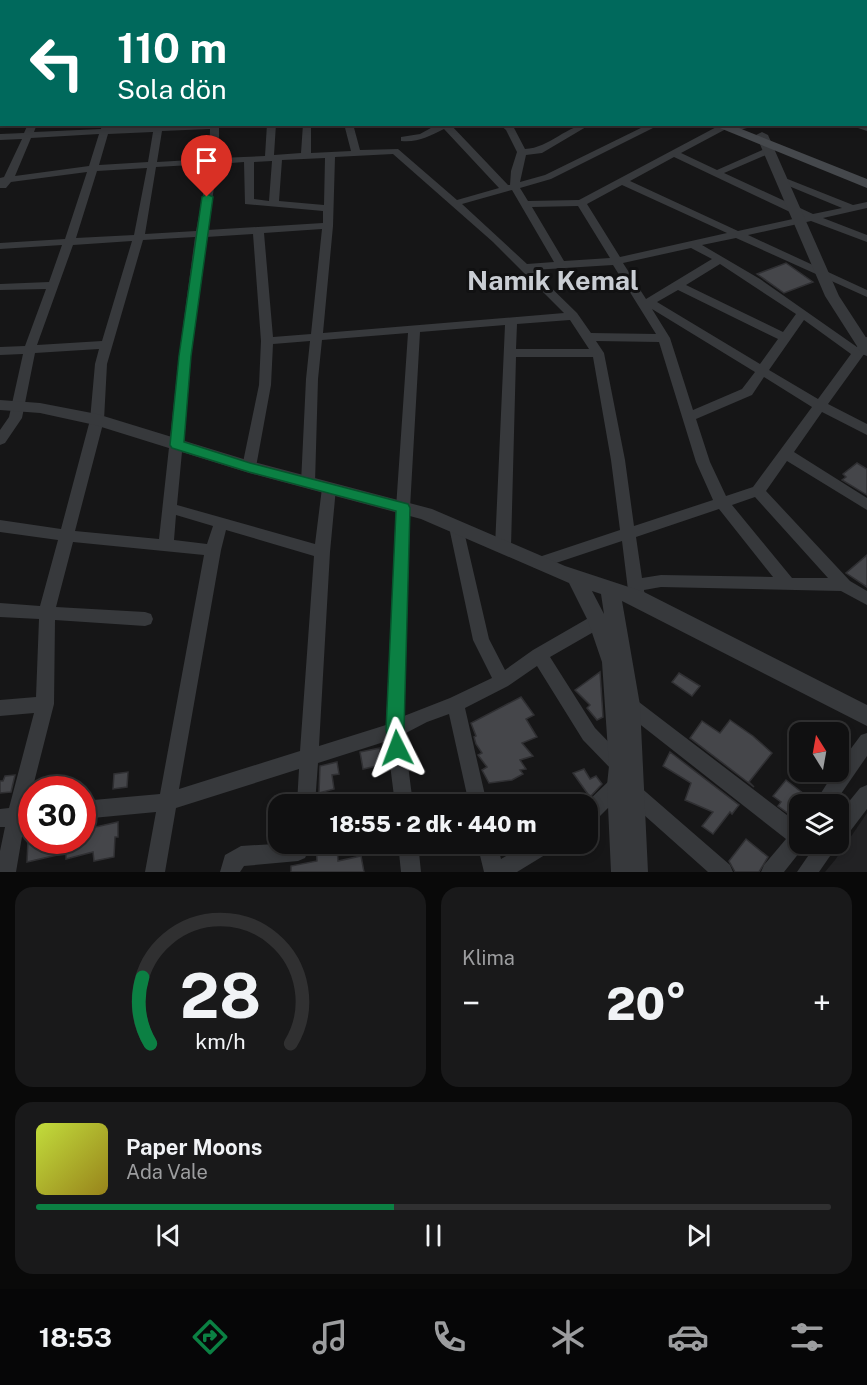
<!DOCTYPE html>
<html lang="tr">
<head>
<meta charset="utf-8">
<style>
	body { margin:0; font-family:"Public Sans",sans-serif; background:#19191a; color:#f1f3f6; height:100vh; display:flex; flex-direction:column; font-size:22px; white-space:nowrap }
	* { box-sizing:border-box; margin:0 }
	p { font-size:20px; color:#9c9d9f }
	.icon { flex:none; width:33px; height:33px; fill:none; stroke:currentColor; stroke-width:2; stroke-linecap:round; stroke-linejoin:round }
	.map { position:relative; height:872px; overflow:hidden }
	.drawer { display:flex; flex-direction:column; gap:15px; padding:15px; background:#090909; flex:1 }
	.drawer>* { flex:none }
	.banner { position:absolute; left:0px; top:0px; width:867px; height:126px; box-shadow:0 3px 9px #0003,0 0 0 2px #303031; background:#00695c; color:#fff; overflow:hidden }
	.needle { width:39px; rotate:349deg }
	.fabs { position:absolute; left:789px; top:722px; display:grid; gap:12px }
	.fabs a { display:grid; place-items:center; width:60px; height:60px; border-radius:12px; background:#101011; box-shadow:0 3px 9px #0003,0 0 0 2px #303031; font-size:30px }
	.speed { position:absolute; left:18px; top:776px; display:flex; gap:12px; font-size:30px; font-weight:700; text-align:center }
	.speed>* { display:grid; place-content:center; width:78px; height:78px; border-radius:50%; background:#101011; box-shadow:0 3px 9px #0003,0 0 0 2px #303031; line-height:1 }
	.speed .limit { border:9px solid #d22; background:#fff; color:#111 }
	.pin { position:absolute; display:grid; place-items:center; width:51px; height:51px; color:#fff; margin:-62px -26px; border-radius:50% 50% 50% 0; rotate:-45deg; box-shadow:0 0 6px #0007 }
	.pin .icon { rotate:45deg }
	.me { position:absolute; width:66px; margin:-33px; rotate:357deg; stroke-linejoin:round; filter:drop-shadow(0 0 4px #0008) }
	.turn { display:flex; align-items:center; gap:21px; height:126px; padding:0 18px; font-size:27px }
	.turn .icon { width:78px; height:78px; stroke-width:2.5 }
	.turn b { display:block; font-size:42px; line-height:51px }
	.big { font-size:45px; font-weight:800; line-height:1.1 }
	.drawer .tile { flex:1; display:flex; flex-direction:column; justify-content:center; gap:9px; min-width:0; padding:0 21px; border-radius:18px; background:#19191a }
	.drawer .dial { align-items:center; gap:0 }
	.dial svg { height:156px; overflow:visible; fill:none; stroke:#303031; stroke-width:7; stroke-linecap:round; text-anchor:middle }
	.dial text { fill:#f1f3f6; stroke:none }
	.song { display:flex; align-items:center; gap:18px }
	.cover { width:72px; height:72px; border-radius:9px; background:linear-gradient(135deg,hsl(70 70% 55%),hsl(50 70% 35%)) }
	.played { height:6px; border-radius:3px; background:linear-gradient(90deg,#0b8043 45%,#303031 45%) }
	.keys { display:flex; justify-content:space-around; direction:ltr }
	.heat { display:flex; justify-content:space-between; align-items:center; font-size:33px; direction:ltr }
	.drawer .tiles { flex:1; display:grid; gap:15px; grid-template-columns:1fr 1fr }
	.tile:last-child { grid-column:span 2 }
	.trip { position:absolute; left:268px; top:794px; width:330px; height:60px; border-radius:18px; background:#101011; box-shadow:0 3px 9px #0003,0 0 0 2px #303031; font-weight:800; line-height:60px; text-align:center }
	.dock { display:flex; height:96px; justify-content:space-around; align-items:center; background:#060607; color:#9c9d9f }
	.dock .icon { width:42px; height:42px }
	.dock .selected { color:#0b8043 }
	.dock b { font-size:27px; color:#f1f3f6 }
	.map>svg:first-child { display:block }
</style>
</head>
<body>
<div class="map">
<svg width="867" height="872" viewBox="0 0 867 872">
	<rect width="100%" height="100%" fill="#161617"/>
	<polygon fill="#222224" points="867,813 867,872 825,872 835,860"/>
	<g fill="#45464a" stroke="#303033" stroke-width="1.5">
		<polygon points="786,263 813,282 784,293 757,274"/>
		<polygon points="857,463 867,469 867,495 842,480 846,477 843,474"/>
		<polygon points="867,555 867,587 846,573"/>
		<polygon points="600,672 603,717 597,720 587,708 590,705 575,690"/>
		<polygon points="679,673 700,686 692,696 672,682"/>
		<polygon points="521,697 534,715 526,719 537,737 522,743 533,756 520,760 526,769 520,770 523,774 512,780 489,783 482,770 487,767 478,755 482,753 476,744 474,737 476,736 471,723"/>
		<polygon points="730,720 753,736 772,753 749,782 754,787 690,738 702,721 720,733"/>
		<polygon points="380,748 382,765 363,769 360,752"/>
		<polygon points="670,752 739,805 732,814 730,812 713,834 702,826 713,812 685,800 691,783 663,766"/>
		<polygon points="337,762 339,774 332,775 334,789 319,793 320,766"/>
		<polygon points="584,769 590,779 596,776 602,784 590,797 573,773"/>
		<polygon points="128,772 127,787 113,789 114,774"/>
		<polygon points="15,775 11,792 0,793 0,781 3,781 5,776"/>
		<polygon points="786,780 813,801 812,804 800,804 800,822 778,806 781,802 773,796"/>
		<polygon points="118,822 118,837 115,837 114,857 94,861 93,852 66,859 66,853 27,862 28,840 82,840 82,830"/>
		<polygon points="746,839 768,857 759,872 735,872 729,861"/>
		<polygon points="316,843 333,843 334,846 337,846 338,861 361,856 364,872 291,872 291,866 317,861"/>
	</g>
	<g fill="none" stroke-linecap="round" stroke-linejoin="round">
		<g fill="#37393c" fill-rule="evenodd">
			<rect x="33" y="0" width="8" height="2"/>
			<polygon points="62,0 77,0 60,2"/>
			<rect x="122" y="0" width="8" height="2"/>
			<rect x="170" y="0" width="8" height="2"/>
			<polygon points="248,0 269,0 246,2"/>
			<polygon points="346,0 354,0 354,2 347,2"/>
			<polygon points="445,0 455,0 444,2"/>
			<polygon points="528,0 538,0 539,2 529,2"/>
			<polygon points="547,0 557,0 546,2"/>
			<polygon points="591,0 601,0 589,2"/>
			<polygon points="626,0 638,2 627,2"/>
			<polygon points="644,0 655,0 642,2"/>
			<polygon points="708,0 718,0 707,2"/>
			<polygon points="733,0 746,2 734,2"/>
			<rect x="755" y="0" width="8" height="2"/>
			<rect x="0" y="9" width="2" height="4"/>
			<rect x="866" y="10" width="1" height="4"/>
			<rect x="0" y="30" width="2" height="4"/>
			<rect x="0" y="50" width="2" height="4"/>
			<rect x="866" y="65" width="1" height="4"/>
			<polygon points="867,85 867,91 866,92 866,86"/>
			<polygon points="0,91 2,91 0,97"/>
			<polygon points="867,108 867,114 866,115 866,109"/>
			<path d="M28,124h9l-3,8 67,-3 1,-5h9l-1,4 44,-4h96l-4,3 -27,1v30l46,-2 2,-32h9l-2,31 27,-2 2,-29h8v29l40,-2 -7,-27h9l7,26 38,-1 59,51 42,-12 -55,-59c-14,7 -27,14 -43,12v-4l19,-3 18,-10h12l58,61h2l1,-14 6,-19 -11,-22 -7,-6 14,2 12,23c25,-1 42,-25 66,-25l-49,29 -16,2 -6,27 25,-7 104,-51h12l-110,55 -31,9 8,13 51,-1 143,-76 4,1v4l-45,24 36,17 50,-22h6v4l-49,21 89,41 29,-6 -63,-26v-4h6l68,27 14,-3v6l-44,10 44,17v7l-56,-21 -63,14 119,55v7l-131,-59 -34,7 58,34 97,68 6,-9 4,-1v13l-39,54 39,20v11l-45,-23 -28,40 73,46v12l-80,-49 -21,30 84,90 17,10v14l-26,-14 -180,-4 -17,3 1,8 -2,5 -6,1 -6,-1 -2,-5 -7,-57 -84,28 -5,-2 -3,-4 3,-4 87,-29 -9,-70 -18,-103h-77l-5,190 -3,4 -5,2 -5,-2 -3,-4 10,-222 -85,7 -10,176 -6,208 46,-18 42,-20 -19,-38 -24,-113 2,-4h10l2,4 26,112 16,31 28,-20 59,-34 6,-2 6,2 2,5 -2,5 -54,31 45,71 31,32 3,6 -3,6 -6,3 -6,-3 -31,-32 -46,-74 -29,20 -43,22 22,96h-18l-20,-90 -22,8 -23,12 9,70h-18l-8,-63 -69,22 -3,41h-18l2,-35 -123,39 -11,64h-20l11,-60 -74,7v-18l78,-7 44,-239 -131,-13 -17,65 89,5 6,2 2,5 -2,5 -6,2 -90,-6 -1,84 -26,102h4v18l-8,1 -8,47h-16v-21l5,-24h-5v-18l9,-1 25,-95 -34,3v-16l36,-3 3,-78 -39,-2v-14l40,3 18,-66 -58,-8v-12l61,9 29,-109 5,-56 4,-15 -64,4 -13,65 -17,25 -5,2v-15l9,-13 14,-63 -23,1v-8l25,-1 21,-57 -46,1v-6l49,-2 13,-37 -62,4v-6l65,-4 22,-67 -76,10 -5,6h-6v-10l4,-1 18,-38 -22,1v-6l24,-1zM210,129l-1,30 -52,3 5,-31zM153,132l-5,30 -49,3 9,-31zM99,134l-10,32 -74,10 16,-38zM393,154l100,88 71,71 -241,20 10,-107 2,-69zM674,157l116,55 12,5 -64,14 -108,-50zM325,158l-1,47 -45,-4 3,-41zM272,161l-3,40 -15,-2v-37zM244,162l1,42 78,7v12l-116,7 11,-66zM209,164l-13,67 -51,3 11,-67zM147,168l-13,67 -58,3 21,-67zM622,185l105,48 -107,24 -33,-53zM512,190l42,72 -27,2 -65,-60zM578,206l32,52 -46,3 -32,-54zM322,229l-11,105 -38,3 -9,-104zM253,234l8,107 -2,44 -17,82 2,4h10l2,-4 15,-82 2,-41 37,-3 -4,38 -5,104 2,4h10l2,-4 3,-104 4,-39 86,-7 -12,175 -10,217 -67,21 11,-194 6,-64 -2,-4h-10l-2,4 -7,56 -138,-39 14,-149 15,-119zM195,237l-16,119 -20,183 -84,-8 29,-111 3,-56 36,-124zM132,241l-30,100 -65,4 36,-100zM691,248l21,11 -66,40 -23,-36zM720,264l76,50 -13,18 -97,-47zM613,265l43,69 -65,-1 -14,-20 -44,-43zM678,290l100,49 -18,25 -103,-62zM652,309l103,63 -13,17 -49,21 -23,-72zM570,320l19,29h-73l1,-25zM804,320l47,34 -33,45 -49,-29zM596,341l63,1 37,120 17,38 -79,26 -9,-66 -21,-107zM764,377l48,30 -59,80 -27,9 -16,-34 -14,-43 56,-24zM755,497l73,81h-36l-60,-73zM719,509l54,68 -112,-2 -19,3 -6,-41zM176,515l37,11 -6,18 -33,-4zM226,530l88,26 -14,195 -121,38 42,-239z"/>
			<polygon points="735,124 744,124 747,128 739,130"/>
			<polygon points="851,124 867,125 867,131 852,126"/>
			<polygon points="629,697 635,699 800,825 800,843 807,843 784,872 761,872 764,865 786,839 623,711 620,705 623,699"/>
			<polygon points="867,733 867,756 834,804 814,804 835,771 838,771 838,766 861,735"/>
			<polygon points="618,776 625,779 627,785 632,783 639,786 730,865 733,872 708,872 625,798 623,793 595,821 588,823 588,804 585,804 611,779"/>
			<polygon points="867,785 867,809 845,838 838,840 838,815 860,788"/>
			<polygon points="838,842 839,843 819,872 797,872 817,843"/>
			<polygon points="292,843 312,843 305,858 298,861 244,866 240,872 220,872 225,855 241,846"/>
			<polygon points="398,843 418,843 421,872 401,872"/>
			<polygon points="477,843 497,843 501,859 528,843 556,843 553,850 517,872 484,872"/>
		</g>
		<g fill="#37393c" fill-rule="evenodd">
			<rect x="866" y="50" width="1" height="6"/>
			<polygon points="762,132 768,135 839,296 867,339 867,356 862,354 825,296 756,135"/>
			<path d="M0,400l40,3 57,11 153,47 182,48 133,57 79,26 223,113v21l-245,-125 18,104 8,167h-37l-4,-87 2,-19 -7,-104 -14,-41 -19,-38 -148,-64 -172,-46 -154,-48 -55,-12 -40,-3zM592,591l9,3 3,20z"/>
		</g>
		<g fill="#45484c" fill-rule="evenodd">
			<polygon points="395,0 408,0 409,2 396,2"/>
			<polygon points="710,124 729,124 867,179 867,188"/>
		</g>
	</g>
	<polygon fill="#0b8043" stroke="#07532c" stroke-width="1.5" points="207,194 213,197 191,356 184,442 250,463 408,504 410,508 404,730 406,748 404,754 397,757 391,754 386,730 396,511 249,472 172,448 170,445 179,356 202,197"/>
	<g text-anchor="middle" stroke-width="6" stroke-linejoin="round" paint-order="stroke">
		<g font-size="27" font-weight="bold" fill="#c9cdd3" stroke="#111112">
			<text x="553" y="290">Namık Kemal</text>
		</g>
	</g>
</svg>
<div class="fabs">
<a><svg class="needle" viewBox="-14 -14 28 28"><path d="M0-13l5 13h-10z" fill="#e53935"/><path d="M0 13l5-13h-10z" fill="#9c9d9f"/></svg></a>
<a><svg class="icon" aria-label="layers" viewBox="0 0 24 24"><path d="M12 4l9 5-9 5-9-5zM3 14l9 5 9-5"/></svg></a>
</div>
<div class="speed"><div class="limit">30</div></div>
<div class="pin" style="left:207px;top:197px;background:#d93025"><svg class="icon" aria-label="arrive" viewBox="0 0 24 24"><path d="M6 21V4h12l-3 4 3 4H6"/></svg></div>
<svg class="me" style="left:397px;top:748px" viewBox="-20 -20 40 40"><path d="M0-17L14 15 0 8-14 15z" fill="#0b8043" stroke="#fff" stroke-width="4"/></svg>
<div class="trip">18:55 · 2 dk · 440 m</div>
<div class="banner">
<div class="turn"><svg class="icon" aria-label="left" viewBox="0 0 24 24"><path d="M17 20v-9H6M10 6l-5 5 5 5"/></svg><div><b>110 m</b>Sola dön</div></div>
</div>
</div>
<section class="drawer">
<div class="tiles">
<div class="tile dial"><svg viewBox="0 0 100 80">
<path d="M14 69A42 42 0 1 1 86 69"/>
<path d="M14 69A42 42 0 0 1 10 35" stroke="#0b8043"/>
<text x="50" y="56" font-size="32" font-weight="700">28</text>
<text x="50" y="72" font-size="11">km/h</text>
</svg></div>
<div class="tile"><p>Klima</p>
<div class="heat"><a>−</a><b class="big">20°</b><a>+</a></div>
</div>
<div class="tile">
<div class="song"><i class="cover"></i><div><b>Paper Moons</b><p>Ada Vale</p></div></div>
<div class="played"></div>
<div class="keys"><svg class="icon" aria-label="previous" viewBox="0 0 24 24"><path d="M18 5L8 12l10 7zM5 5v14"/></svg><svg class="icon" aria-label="pause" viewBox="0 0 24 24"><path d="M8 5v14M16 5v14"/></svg><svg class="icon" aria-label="next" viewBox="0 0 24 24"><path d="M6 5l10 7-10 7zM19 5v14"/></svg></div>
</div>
</div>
</section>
<nav class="dock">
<b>18:53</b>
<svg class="icon selected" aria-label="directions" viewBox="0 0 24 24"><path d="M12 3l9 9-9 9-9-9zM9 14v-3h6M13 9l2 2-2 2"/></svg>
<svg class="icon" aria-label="music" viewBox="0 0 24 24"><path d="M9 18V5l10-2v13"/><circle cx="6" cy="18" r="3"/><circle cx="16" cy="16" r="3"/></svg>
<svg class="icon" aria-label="phone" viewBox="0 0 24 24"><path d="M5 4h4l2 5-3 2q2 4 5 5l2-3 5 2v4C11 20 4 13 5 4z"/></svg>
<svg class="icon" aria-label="climate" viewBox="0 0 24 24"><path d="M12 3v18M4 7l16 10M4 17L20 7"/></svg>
<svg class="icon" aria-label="car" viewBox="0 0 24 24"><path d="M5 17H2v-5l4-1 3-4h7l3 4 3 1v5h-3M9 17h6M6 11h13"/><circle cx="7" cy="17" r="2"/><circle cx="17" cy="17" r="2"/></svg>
<svg class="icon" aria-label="filters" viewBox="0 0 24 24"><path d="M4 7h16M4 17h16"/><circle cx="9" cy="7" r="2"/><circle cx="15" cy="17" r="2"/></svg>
</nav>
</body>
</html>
